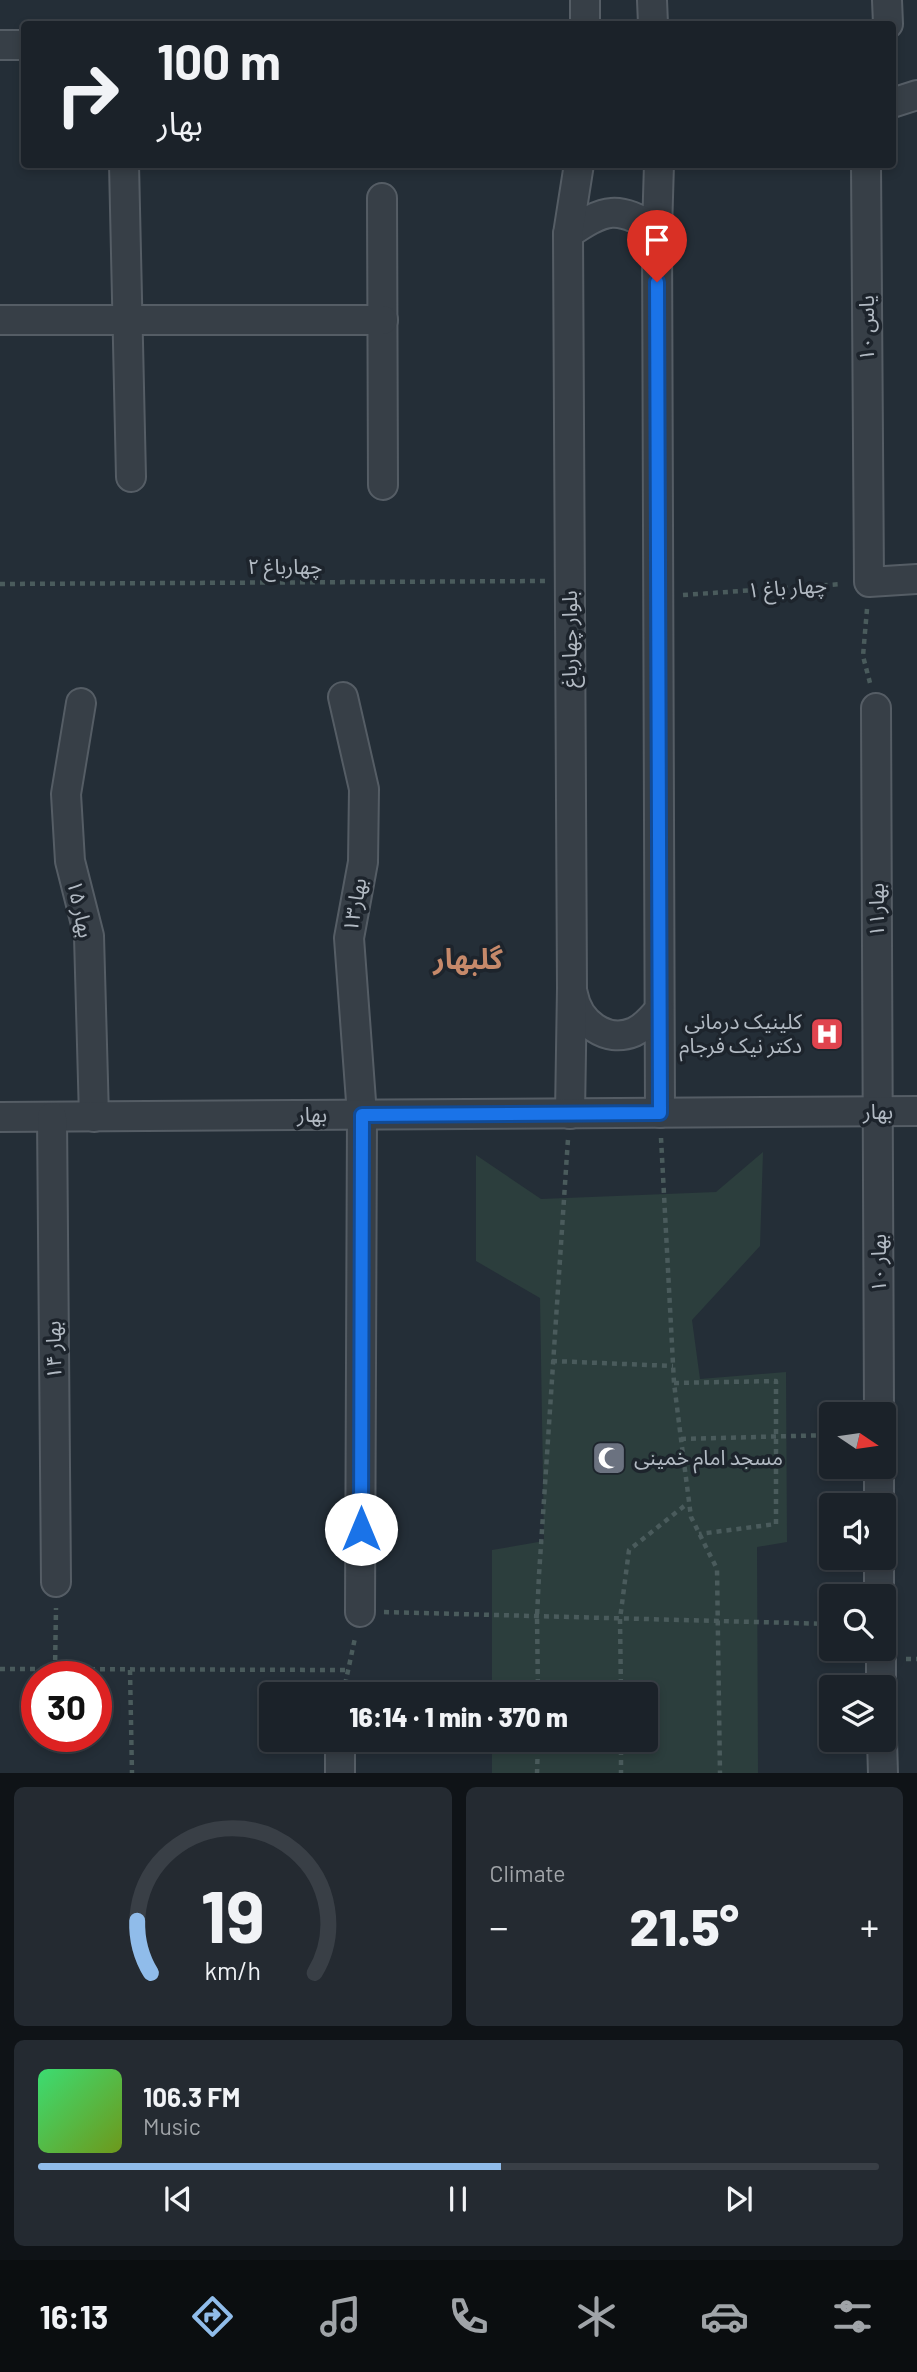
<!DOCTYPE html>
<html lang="en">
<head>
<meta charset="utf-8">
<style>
	body { margin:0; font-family:Barlow,"Noto Sans Arabic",sans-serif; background:#242a31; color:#f1f3f6; height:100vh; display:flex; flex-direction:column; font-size:26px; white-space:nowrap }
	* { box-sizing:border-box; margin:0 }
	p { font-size:23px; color:#a0a4a8 }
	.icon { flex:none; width:38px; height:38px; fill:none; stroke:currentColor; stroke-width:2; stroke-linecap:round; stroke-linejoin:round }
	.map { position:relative; height:1773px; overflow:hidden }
	.details { display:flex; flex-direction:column; gap:14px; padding:14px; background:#0f1317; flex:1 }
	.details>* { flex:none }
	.hud { position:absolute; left:21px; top:21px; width:875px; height:147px; border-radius:7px; box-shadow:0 4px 10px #0003,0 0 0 2px #393f46; background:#1b2229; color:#f1f3f6; overflow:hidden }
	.needle { width:46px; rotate:103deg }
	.buttons { position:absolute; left:819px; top:1402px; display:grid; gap:14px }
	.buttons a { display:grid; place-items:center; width:77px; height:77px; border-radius:7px; background:#1b2229; box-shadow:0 4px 10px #0003,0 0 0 2px #393f46; font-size:35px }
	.speed { position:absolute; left:21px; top:1661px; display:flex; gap:14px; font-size:35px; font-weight:700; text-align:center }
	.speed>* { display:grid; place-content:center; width:91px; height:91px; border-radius:50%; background:#1b2229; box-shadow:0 4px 10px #0003,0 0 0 2px #393f46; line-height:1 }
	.speed .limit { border:10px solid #d22; background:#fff; color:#111 }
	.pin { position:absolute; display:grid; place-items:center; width:60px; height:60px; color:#fff; margin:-72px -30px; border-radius:50% 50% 50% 0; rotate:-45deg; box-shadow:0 0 7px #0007 }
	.pin .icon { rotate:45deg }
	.me { position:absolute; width:77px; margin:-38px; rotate:0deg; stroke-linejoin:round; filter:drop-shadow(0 0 5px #0008) }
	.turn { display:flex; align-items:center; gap:24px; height:147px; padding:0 21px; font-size:32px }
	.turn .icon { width:91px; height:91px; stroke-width:2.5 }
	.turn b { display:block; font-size:49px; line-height:60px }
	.big { font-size:52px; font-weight:800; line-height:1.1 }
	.details .card { flex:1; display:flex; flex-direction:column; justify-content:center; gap:10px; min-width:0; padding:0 24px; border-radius:10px; background:#242a31 }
	.details .dial { align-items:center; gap:0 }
	.dial svg { height:182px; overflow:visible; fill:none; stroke:#393f46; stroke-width:7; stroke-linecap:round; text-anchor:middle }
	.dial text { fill:#f1f3f6; stroke:none }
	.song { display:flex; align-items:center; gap:21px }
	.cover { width:84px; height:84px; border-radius:10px; background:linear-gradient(135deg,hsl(140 70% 55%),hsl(80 70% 35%)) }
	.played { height:7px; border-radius:4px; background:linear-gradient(90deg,#90bcea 55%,#393f46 55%) }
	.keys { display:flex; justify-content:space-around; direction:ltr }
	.heat { display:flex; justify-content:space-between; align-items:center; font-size:38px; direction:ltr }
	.details .tiles { flex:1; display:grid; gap:14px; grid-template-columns:1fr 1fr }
	.card:last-child { grid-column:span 2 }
	.trip { position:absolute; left:259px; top:1682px; width:399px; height:70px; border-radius:7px; background:#1b2229; box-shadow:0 4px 10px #0003,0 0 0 2px #393f46; font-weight:800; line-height:70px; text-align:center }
	.tabs { display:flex; height:112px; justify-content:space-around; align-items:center; background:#0b0e10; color:#a0a4a8 }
	.tabs .icon { width:49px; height:49px }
	.tabs .current { color:#90bcea }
	.tabs b { font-size:32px; color:#f1f3f6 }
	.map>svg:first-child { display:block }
</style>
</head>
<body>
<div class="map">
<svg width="917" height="1774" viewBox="0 0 917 1774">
	<rect width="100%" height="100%" fill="#242e37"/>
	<polygon fill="#2c3e3d" points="763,1152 760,1246 692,1320 700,1379 786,1372 787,1542 757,1547 758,1773 492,1773 492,1740 646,1740 646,1694 492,1694 492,1550 544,1541 540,1298 476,1261 476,1155 541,1199 716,1192"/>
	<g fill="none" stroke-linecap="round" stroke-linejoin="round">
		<g stroke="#555d65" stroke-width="32">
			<g id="minor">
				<polyline points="652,0 653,24"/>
				<polyline points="887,0 888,24"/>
				<polyline points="585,24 585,0"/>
				<polyline points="0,45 24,45"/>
				<polyline points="892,103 917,95"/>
				<polyline points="124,164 131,477"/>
				<polyline points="659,164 657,230 660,1113"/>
				<polyline points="866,164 869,582 917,579"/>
				<polyline points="382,198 383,485"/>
				<path d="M568,234c37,-26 50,-29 89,-4"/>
				<polyline points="0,320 383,320"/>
				<polyline points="343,697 364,789 363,862 349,938 362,1115 360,1612"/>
				<polyline points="81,703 66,794 70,861 89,936 94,1117"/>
				<polyline points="876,708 879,1414"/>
				<path d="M573,994c5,28 33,50 61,38 11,-5 17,-13 25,-22"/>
				<polyline points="570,1114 572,988 568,234 579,164"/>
				<polyline points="0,1117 917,1111"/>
				<polyline points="52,1117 56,1582"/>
				<polyline points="879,1466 879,1505"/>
				<polyline points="879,1558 879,1589"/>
				<polyline points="881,1659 881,1687"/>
				<polyline points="882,1740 883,1774"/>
				<polyline points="340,1774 340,1740"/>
			</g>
		</g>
		<g stroke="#4a5b5c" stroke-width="4.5" stroke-dasharray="5 5" stroke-linecap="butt">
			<polyline points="0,584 545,581"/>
			<polyline points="683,595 842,584"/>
			<polyline points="867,609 863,656 870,683"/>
			<polyline points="661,1138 674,1383 681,1439 691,1517 717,1569 720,1774"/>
			<polyline points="552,1361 673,1366"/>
			<polyline points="674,1383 776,1381 776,1524 699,1534"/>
			<polyline points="681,1439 831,1435"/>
			<polyline points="384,1612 831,1624"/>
			<polyline points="906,1659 917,1659"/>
			<polyline points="0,1669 348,1670"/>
			<polyline points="55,1670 56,1608"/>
			<polyline points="130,1670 132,1774"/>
			<polyline points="343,1694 355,1638"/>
			<polyline points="538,1694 537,1617 539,1575 568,1139"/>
			<polyline points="621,1694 620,1619 629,1550 688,1503"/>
			<polyline points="621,1740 621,1774"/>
			<polyline points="537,1774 538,1740"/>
		</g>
		<use href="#minor" stroke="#373f47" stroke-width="28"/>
	</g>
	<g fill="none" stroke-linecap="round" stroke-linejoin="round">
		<g stroke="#114b97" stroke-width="18">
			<polyline id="route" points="361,1529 362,1115 660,1113 657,282"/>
		</g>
		<use href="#route" stroke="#1a73e8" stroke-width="12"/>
	</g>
	<defs>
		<g id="hospital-square" transform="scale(1.75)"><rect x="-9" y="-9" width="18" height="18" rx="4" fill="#e0444e" stroke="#1d242c"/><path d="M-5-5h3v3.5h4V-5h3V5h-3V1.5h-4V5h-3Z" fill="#fff"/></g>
		<g id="mosque-square" transform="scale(1.75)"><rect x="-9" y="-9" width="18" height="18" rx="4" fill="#6b7280" stroke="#1d242c"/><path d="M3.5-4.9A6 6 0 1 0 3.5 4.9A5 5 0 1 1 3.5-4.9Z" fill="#fff"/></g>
	</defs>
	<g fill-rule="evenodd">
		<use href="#hospital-square" x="827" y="1034"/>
		<use href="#mosque-square" x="609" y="1458"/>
	</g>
	<g text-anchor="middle" stroke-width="7" stroke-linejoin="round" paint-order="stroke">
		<g font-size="21" fill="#b2bac3" stroke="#1d242c">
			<text transform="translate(867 328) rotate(-90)" y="7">یاس ۱۰</text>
			<text x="285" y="574">چهارباغ ۲</text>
			<text transform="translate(787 588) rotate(-4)" y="7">چهار باغ ۱</text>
			<text transform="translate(570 639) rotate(-90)" y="7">بلوار چهارباغ</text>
			<text transform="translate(355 905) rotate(-80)" y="7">بهار۱۳</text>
			<text transform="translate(80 909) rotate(78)" y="7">بهار ۱۵</text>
			<text transform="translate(877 910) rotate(-90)" y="7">بهار۱۱</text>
			<text x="878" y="1119">بهار</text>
			<text x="312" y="1122">بهار</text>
			<text transform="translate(879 1263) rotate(-90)" y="7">بهار ۱۰</text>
			<text transform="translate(54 1350) rotate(-91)" y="7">بهار ۱۴</text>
		</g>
		<g font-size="21" fill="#b2bac3" stroke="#1d242c" text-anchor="end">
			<text x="802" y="1029">کلینیک درمانی<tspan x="802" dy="24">دکتر نیک فرجام</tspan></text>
			<text x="634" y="1465" text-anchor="start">مسجد امام خمینی</text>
		</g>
		<g font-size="28" font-weight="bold" fill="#c6896a" stroke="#1d242c">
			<text x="468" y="969">گلبهار</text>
		</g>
	</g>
</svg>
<div class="buttons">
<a><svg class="needle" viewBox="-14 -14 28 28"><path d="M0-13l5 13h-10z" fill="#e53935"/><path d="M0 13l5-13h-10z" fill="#a0a4a8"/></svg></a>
<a><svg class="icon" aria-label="sound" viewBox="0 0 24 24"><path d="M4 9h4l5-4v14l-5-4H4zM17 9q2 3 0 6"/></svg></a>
<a><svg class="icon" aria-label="search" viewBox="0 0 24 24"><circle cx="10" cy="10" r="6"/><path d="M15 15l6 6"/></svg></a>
<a><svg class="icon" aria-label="layers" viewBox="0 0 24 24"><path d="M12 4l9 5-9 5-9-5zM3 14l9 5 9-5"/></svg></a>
</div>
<div class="speed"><div class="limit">30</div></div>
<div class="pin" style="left:657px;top:282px;background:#d93025"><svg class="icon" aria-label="arrive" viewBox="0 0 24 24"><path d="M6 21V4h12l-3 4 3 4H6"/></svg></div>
<svg class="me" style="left:361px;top:1529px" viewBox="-20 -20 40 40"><circle r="19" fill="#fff"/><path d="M0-13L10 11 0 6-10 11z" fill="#1a73e8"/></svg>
<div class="trip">16:14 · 1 min · 370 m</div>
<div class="hud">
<div class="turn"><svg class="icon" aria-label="right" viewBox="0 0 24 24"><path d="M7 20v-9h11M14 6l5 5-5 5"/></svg><div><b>100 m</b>بهار</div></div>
</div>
</div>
<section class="details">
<div class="tiles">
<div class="card dial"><svg viewBox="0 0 100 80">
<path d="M14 69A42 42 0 1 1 86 69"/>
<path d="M14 69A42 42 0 0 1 8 46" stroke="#90bcea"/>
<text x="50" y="56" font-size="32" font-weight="700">19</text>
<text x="50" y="72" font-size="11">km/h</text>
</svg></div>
<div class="card"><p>Climate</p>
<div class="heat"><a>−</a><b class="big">21.5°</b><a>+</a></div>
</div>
<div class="card">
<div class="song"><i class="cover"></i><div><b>106.3 FM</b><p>Music</p></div></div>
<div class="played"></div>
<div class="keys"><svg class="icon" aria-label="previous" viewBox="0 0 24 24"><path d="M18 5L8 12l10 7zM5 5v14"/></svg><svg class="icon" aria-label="pause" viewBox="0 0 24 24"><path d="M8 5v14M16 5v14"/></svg><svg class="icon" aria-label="next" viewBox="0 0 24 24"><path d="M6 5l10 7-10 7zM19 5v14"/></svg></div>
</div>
</div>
</section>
<nav class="tabs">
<b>16:13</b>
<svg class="icon current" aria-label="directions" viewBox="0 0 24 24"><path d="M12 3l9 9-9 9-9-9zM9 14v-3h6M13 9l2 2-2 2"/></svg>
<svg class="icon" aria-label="music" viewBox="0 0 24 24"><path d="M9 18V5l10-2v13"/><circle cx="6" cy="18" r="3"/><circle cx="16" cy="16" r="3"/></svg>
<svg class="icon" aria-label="phone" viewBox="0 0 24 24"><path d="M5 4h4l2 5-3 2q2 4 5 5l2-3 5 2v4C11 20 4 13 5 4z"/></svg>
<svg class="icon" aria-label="climate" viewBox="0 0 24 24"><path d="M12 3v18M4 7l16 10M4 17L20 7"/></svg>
<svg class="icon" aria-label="car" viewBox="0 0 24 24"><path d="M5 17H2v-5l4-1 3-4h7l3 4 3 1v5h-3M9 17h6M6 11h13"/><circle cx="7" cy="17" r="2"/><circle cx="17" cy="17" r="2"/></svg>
<svg class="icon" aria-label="filters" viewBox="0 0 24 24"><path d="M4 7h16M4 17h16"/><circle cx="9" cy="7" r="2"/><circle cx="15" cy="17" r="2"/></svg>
</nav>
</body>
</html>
